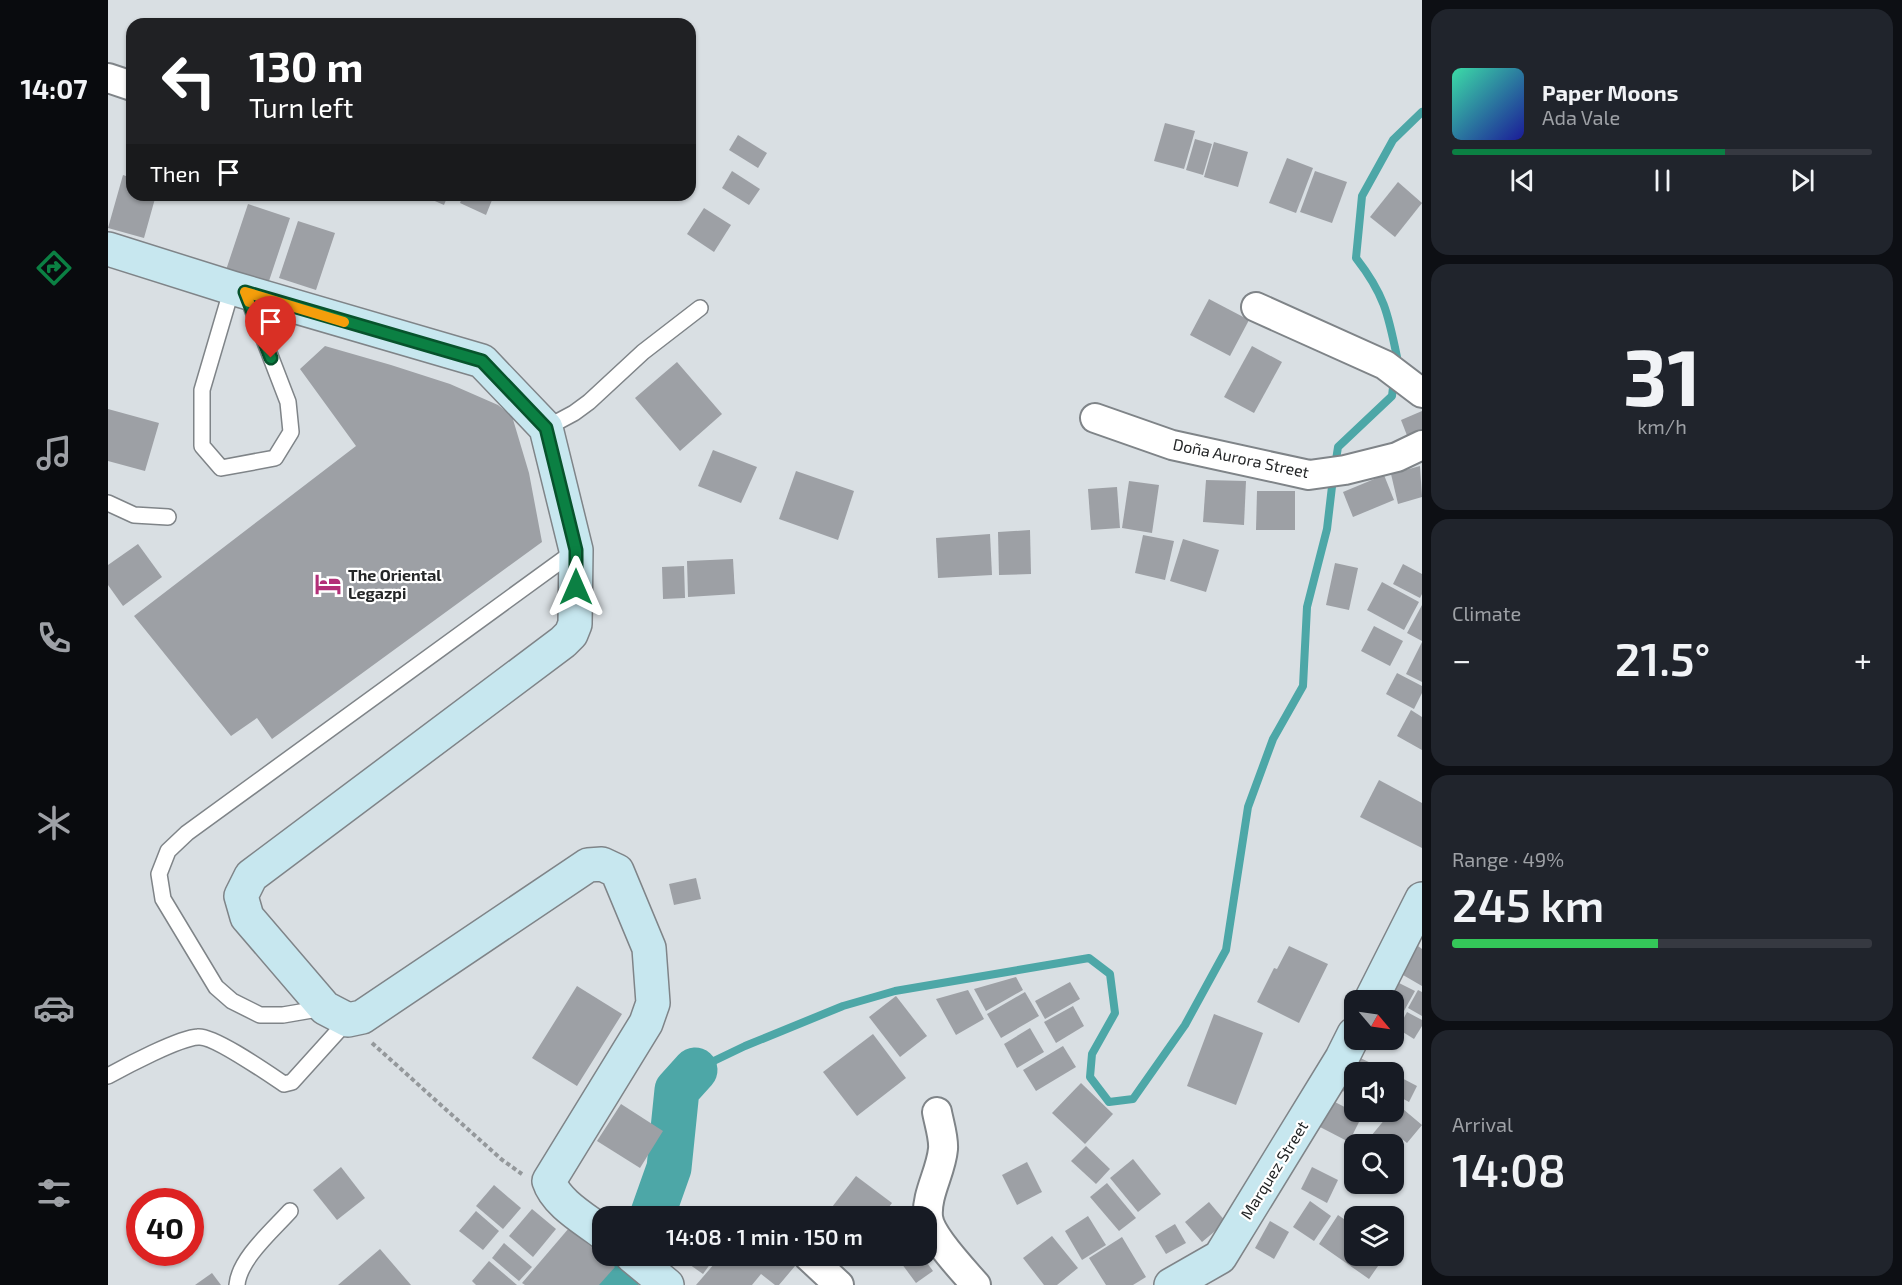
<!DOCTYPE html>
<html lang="en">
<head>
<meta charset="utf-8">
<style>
	body { margin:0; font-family:"Exo 2",sans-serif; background:#20242c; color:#f1f3f6; height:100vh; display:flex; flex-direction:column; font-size:22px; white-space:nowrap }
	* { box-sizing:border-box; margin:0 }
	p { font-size:20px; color:#9ea1a6 }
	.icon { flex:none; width:33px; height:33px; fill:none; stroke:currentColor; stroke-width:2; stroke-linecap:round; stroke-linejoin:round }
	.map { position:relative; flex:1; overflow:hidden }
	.sheet { display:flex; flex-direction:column; gap:9px; padding:9px; background:#0d0f14; width:480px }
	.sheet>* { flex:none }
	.hud { position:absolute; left:18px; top:18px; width:570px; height:183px; border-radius:18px; box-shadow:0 2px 4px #0004; background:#202124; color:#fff; overflow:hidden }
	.needle { width:39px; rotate:119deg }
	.fabs { position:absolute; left:1236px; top:990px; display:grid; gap:12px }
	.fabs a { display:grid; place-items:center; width:60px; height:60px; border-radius:12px; background:#171b24; box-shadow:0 2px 4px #0004; font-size:30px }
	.speed { position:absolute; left:18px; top:1188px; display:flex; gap:12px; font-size:30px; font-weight:700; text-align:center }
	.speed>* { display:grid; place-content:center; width:78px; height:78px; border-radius:50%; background:#171b24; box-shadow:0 2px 4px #0004; line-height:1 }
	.speed .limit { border:9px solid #d22; background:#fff; color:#111 }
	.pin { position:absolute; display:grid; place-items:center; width:51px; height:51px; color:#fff; margin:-62px -26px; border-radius:50% 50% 50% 0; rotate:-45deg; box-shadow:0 0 6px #0007 }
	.pin .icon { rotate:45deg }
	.me { position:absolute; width:66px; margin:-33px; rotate:0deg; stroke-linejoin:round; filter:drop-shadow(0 0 4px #0008) }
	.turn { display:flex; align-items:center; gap:21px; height:126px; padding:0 24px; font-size:27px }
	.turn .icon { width:78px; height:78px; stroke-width:2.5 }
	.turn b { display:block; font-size:42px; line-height:51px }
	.then { display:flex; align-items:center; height:57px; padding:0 24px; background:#0003; gap:12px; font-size:22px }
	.big { font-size:45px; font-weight:600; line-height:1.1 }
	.sheet .tile { flex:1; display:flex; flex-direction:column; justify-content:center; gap:9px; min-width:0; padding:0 21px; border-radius:18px; background:#20242c }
	.sheet .dial { align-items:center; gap:0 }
	.dial b { font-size:78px; line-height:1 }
	.song { display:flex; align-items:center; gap:18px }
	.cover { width:72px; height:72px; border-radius:9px; background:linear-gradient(135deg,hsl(160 70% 55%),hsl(240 70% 35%)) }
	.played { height:6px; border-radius:3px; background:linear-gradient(90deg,#0b8043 65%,#363941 65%) }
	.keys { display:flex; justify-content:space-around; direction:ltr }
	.heat { display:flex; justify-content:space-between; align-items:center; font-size:33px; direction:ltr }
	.charge { height:9px; border-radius:4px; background:linear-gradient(90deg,#34c759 49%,#363941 0) }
	.trip { position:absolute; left:484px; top:1206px; width:345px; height:60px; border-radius:18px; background:#171b24; box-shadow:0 2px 4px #0004; font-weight:600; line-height:60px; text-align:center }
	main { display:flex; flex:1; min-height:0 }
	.tab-bar { display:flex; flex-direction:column; width:108px; justify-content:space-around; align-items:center; background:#090b0e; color:#9ea1a6 }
	.tab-bar .icon { width:42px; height:42px }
	.tab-bar .selected { color:#0b8043 }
	.tab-bar b { font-size:27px; color:#f1f3f6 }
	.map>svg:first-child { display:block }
</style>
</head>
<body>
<main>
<nav class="tab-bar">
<b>14:07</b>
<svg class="icon selected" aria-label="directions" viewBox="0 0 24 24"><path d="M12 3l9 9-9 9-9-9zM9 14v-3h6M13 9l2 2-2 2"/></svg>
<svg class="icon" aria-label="music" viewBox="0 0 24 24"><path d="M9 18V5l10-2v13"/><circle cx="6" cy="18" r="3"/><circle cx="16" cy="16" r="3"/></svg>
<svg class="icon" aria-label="phone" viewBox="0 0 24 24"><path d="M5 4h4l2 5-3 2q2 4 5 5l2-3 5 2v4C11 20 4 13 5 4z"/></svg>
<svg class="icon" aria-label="climate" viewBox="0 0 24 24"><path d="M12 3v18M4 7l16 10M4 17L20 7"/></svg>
<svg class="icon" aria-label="car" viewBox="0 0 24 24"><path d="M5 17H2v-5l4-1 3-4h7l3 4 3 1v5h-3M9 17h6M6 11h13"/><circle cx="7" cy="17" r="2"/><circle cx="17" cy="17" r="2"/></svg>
<svg class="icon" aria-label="filters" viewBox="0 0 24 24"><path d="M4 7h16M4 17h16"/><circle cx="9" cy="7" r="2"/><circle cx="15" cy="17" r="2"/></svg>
</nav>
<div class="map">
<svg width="1314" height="1285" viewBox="0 0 1314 1285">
	<rect width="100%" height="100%" fill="#d9dfe3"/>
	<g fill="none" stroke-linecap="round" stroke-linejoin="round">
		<g stroke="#4da7a7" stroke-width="8">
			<path d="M1288,364l1,-7c-9,-44 -13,-63 -41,-99l6,-62 31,-56 29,-28"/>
			<polyline points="1227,466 1230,447 1284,396 1286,379"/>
			<polyline points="587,1070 637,1046 735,1006 787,991 981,958 1002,974 1007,1013 984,1054 982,1077 1001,1102 1025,1099 1077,1025 1118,950 1140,807 1165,739 1195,686 1199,607 1219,529 1225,478"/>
		</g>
		<g stroke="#4da7a7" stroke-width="45">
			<polyline points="544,1216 561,1168 569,1090 587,1070"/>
			<polyline points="504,1285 521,1256"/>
		</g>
	</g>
	<g fill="#9da0a5">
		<polygon points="1057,123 1087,131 1076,169 1046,161"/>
		<polygon points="630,135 659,153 650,168 621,150"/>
		<polygon points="1087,139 1104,144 1095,175 1078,170"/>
		<polygon points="1106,142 1140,152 1130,187 1096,177"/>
		<polygon points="1179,158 1205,168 1188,213 1161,203"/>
		<polygon points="624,171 652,189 641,205 614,188"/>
		<polygon points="1207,171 1239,182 1224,223 1192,212"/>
		<polygon points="15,175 24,178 24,195 48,195 36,238 0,228"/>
		<polygon points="1290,182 1314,203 1287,237 1262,217"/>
		<polygon points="313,195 340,195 336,205"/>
		<polygon points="355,195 386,195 378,215 352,203"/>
		<polygon points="140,204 182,218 160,284 118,270"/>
		<polygon points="596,208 623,225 606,252 579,234"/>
		<polygon points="190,221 227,233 208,290 171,278"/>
		<polygon points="1101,299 1141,320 1122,356 1082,335"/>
		<polygon points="217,346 283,365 342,384 390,405 404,416 421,473 434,542 164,739 149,718 123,736 26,616 248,446 192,369"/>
		<polygon points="1144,346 1174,362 1146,413 1116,397"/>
		<polygon points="569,362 614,414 572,451 527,398"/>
		<polygon points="0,409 51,423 37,471 0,461"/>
		<polygon points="1314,411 1314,433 1300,438 1293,420"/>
		<polygon points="605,450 649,467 633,503 590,486"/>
		<polygon points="1312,466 1314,497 1290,504 1283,474"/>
		<polygon points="688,471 746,491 730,540 671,519"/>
		<polygon points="1276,475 1286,500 1245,517 1235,492"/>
		<polygon points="1098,480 1138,481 1136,525 1095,522"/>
		<polygon points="1021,481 1051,485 1044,533 1014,528"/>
		<polygon points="1009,487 1012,528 983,530 980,489"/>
		<polygon points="1149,491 1187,491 1187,530 1148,530"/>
		<polygon points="922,530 923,574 891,575 890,532"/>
		<polygon points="882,534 884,575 830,578 828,538"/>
		<polygon points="1035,535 1066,541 1057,580 1027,573"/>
		<polygon points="1075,539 1111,550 1098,592 1062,581"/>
		<polygon points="30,544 54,577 15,606 0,585 0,565"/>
		<polygon points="625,559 627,594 580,597 579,561"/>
		<polygon points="1227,563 1250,568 1241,610 1218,605"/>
		<polygon points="1295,564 1314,574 1314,594 1312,598 1285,584"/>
		<polygon points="576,566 577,598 555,599 554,567"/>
		<polygon points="1274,582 1311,602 1296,630 1259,610"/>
		<polygon points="1314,605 1314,641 1299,633"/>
		<polygon points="1266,626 1295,641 1282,666 1253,651"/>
		<polygon points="1314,642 1314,682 1298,674"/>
		<polygon points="1289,673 1314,686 1314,693 1306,709 1278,694"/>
		<polygon points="1303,710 1314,717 1314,750 1289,736"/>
		<polygon points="1271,780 1314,803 1314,848 1252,817"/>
		<polygon points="588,878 593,899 566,905 561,884"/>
		<polygon points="1181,946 1220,964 1191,1023 1149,1002 1166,968 1169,969"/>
		<polygon points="1310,946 1314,949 1314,986 1295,975"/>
		<polygon points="908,977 915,990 878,1011 866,989"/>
		<polygon points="962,982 972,999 937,1019 927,1001"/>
		<polygon points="1291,983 1307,991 1291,1020 1286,1016 1286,1000 1280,1000"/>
		<polygon points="469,986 514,1014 469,1086 424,1058"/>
		<polygon points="860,990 876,1019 848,1035 828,999"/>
		<polygon points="1310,990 1314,992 1314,1016 1300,1008"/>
		<polygon points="917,992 931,1016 893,1038 879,1014"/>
		<polygon points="788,996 819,1036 792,1057 761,1017"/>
		<polygon points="965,1006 976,1026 948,1043 936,1022"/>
		<polygon points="1299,1012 1314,1020 1314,1026 1306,1039 1290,1029"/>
		<polygon points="1106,1014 1155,1033 1128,1105 1079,1086"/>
		<polygon points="922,1028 936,1052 909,1068 896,1044"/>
		<polygon points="765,1034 798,1078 749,1116 715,1072"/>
		<polygon points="955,1046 968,1067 928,1091 915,1070"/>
		<polygon points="1248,1056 1282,1072 1246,1072 1246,1097 1231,1089"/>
		<polygon points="1286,1074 1309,1086 1301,1102 1288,1095 1286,1100"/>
		<polygon points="973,1083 1005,1114 977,1144 944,1113"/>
		<polygon points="1225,1101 1254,1116 1241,1142 1212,1127"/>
		<polygon points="513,1104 555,1131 532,1168 489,1141"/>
		<polygon points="1289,1104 1314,1125 1299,1143 1294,1139 1286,1149 1286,1144 1260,1144 1258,1142 1283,1112 1286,1112"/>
		<polygon points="978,1146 1002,1169 988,1184 963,1161"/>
		<polygon points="1025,1159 1053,1194 1030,1212 1002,1178"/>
		<polygon points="919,1162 934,1192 909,1205 894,1175"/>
		<polygon points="233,1167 257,1198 229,1220 205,1190"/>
		<polygon points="1204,1167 1230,1180 1219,1203 1193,1189"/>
		<polygon points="748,1176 784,1203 774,1216 729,1216 721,1211"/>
		<polygon points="999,1183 1028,1218 1011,1231 982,1197"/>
		<polygon points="386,1185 413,1208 395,1229 368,1206"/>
		<polygon points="1202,1201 1223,1216 1206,1241 1185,1227"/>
		<polygon points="1101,1202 1118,1222 1094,1242 1077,1222"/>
		<polygon points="424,1209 448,1229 425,1257 401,1236"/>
		<polygon points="368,1211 391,1231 375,1250 351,1231"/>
		<polygon points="1230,1215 1246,1226 1246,1256 1277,1256 1261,1279 1211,1244"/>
		<polygon points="980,1216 998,1245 974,1260 957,1231"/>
		<polygon points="1162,1221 1181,1232 1166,1259 1147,1248"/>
		<polygon points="1067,1224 1078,1243 1058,1254 1047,1236"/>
		<polygon points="461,1228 507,1267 491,1285 417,1285 414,1283"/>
		<polygon points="944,1236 970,1268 949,1285 936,1285 915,1258"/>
		<polygon points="1014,1237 1038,1277 1025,1285 998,1285 981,1258"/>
		<polygon points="396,1243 424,1267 411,1281 384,1258"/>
		<polygon points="272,1249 303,1285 230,1285"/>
		<polygon points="583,1256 608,1256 595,1274 578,1262"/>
		<polygon points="613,1256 674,1256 687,1266 671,1285 667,1285 653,1274 644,1285 588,1285"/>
		<polygon points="788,1256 814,1256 825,1271 808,1283"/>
		<polygon points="381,1261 409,1285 368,1285 364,1281"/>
		<polygon points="104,1273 113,1285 87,1285"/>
	</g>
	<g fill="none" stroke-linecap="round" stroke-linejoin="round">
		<g stroke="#7f8488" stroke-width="18">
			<g id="lane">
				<polyline points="124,288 94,390 94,446 113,468 167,458 183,432 180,402 138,293"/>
				<polyline points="438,428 466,413 481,402 535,352 592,308"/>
				<polyline points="0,503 26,515 60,517"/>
				<polyline points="216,1008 175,1015 152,1015 124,1001 108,987 55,899 51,874 60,851 79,833 468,550"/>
				<path d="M0,1076c18,-10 71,-38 90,-39 15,-2 71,37 86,47l8,-2 56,-62"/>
				<path d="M129,1285c2,-26 36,-55 53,-74"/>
			</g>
		</g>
		<g stroke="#7f8488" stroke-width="32">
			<g id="street">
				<polyline points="0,78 24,86"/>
				<polyline points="1148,307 1277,365 1314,393"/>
				<polyline points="987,418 1064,445 1201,475 1237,470 1289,457 1314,445"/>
				<path d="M829,1112c2,11 7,26 6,37 -2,23 -17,45 -15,68 2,19 35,53 48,68"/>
				<polyline points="700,1256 731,1285"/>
			</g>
		</g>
		<g stroke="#7f8488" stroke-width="36">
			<g id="secondary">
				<path d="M0,249l124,39 250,73 64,67 30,122 -1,74 -4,10 -8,8 -312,234 -10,20 6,21 78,91 23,12 14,-3 226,-152 14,-1 15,7 32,77 4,55 -7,20 -97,158c7,22 36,38 54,52"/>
				<polyline points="1263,1000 1314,899"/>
				<polyline points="524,1256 559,1285"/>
				<polyline points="1063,1285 1112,1257 1234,1058 1246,1034"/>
			</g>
		</g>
		<polyline stroke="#94989b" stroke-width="4" stroke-dasharray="4.5 3" stroke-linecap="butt" points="264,1043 393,1159 414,1174"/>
		<use href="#lane" stroke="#fff" stroke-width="15"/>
		<use href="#street" stroke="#fff" stroke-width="28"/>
		<use href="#secondary" stroke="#c7e7ef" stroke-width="33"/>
	</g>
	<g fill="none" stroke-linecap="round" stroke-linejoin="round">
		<g stroke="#07532c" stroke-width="15">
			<polyline id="route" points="163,358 137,292 374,361 438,428 468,550 468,587"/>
		</g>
		<use href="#route" stroke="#0b8043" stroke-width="10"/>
		<polyline stroke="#f59e0b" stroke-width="10" points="141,302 137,292 236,322"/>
	</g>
	<defs>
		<g id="hotel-bare" transform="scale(2.07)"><path d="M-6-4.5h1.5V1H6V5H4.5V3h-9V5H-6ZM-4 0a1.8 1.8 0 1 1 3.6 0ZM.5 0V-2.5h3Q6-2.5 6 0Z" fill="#b33078" stroke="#fff" stroke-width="2.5" paint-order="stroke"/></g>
	</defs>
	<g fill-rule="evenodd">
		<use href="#hotel-bare" x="220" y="584"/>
	</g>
	<g text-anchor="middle" stroke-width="4.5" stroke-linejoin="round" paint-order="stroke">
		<g font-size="16" fill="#242627" stroke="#fff">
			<text transform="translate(1133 458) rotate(12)" y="6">Doña Aurora Street</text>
			<text transform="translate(1166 1170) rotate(-58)" y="6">Marquez Street</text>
		</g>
		<g font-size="16" font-weight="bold" fill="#242627" stroke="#fff" text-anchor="start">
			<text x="240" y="581">The Oriental<tspan x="240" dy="18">Legazpi</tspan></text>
		</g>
	</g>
</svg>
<div class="fabs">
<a><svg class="needle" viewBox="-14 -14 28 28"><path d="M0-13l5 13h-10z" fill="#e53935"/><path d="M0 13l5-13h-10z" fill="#9ea1a6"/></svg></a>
<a><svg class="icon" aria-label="sound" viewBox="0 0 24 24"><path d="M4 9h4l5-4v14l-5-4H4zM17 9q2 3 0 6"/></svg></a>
<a><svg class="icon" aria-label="search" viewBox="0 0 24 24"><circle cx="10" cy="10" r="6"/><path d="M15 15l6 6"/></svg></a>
<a><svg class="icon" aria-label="layers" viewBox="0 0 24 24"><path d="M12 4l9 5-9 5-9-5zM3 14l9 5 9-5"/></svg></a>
</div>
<div class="speed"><div class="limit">40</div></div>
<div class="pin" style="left:163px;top:358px;background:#d93025"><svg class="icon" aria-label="arrive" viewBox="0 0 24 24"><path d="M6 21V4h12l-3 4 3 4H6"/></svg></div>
<svg class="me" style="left:468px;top:587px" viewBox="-20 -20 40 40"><path d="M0-17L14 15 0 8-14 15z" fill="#0b8043" stroke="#fff" stroke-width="4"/></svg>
<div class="trip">14:08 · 1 min · 150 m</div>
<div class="hud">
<div class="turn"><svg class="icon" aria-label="left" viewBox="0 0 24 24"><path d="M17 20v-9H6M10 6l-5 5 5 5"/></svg><div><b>130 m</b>Turn left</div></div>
<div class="then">Then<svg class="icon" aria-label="arrive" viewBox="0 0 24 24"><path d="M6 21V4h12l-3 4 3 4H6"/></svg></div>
</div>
</div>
<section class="sheet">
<div class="tile">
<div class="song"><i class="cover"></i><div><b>Paper Moons</b><p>Ada Vale</p></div></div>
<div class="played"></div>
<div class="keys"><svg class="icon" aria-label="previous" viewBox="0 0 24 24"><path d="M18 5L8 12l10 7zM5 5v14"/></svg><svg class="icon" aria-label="pause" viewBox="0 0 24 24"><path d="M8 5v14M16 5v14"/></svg><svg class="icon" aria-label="next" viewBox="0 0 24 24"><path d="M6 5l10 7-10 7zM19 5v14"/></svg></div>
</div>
<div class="tile dial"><b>31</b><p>km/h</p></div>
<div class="tile"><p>Climate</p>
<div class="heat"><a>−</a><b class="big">21.5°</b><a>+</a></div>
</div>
<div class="tile"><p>Range · 49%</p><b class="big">245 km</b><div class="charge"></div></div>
<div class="tile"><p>Arrival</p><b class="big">14:08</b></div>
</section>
</main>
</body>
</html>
